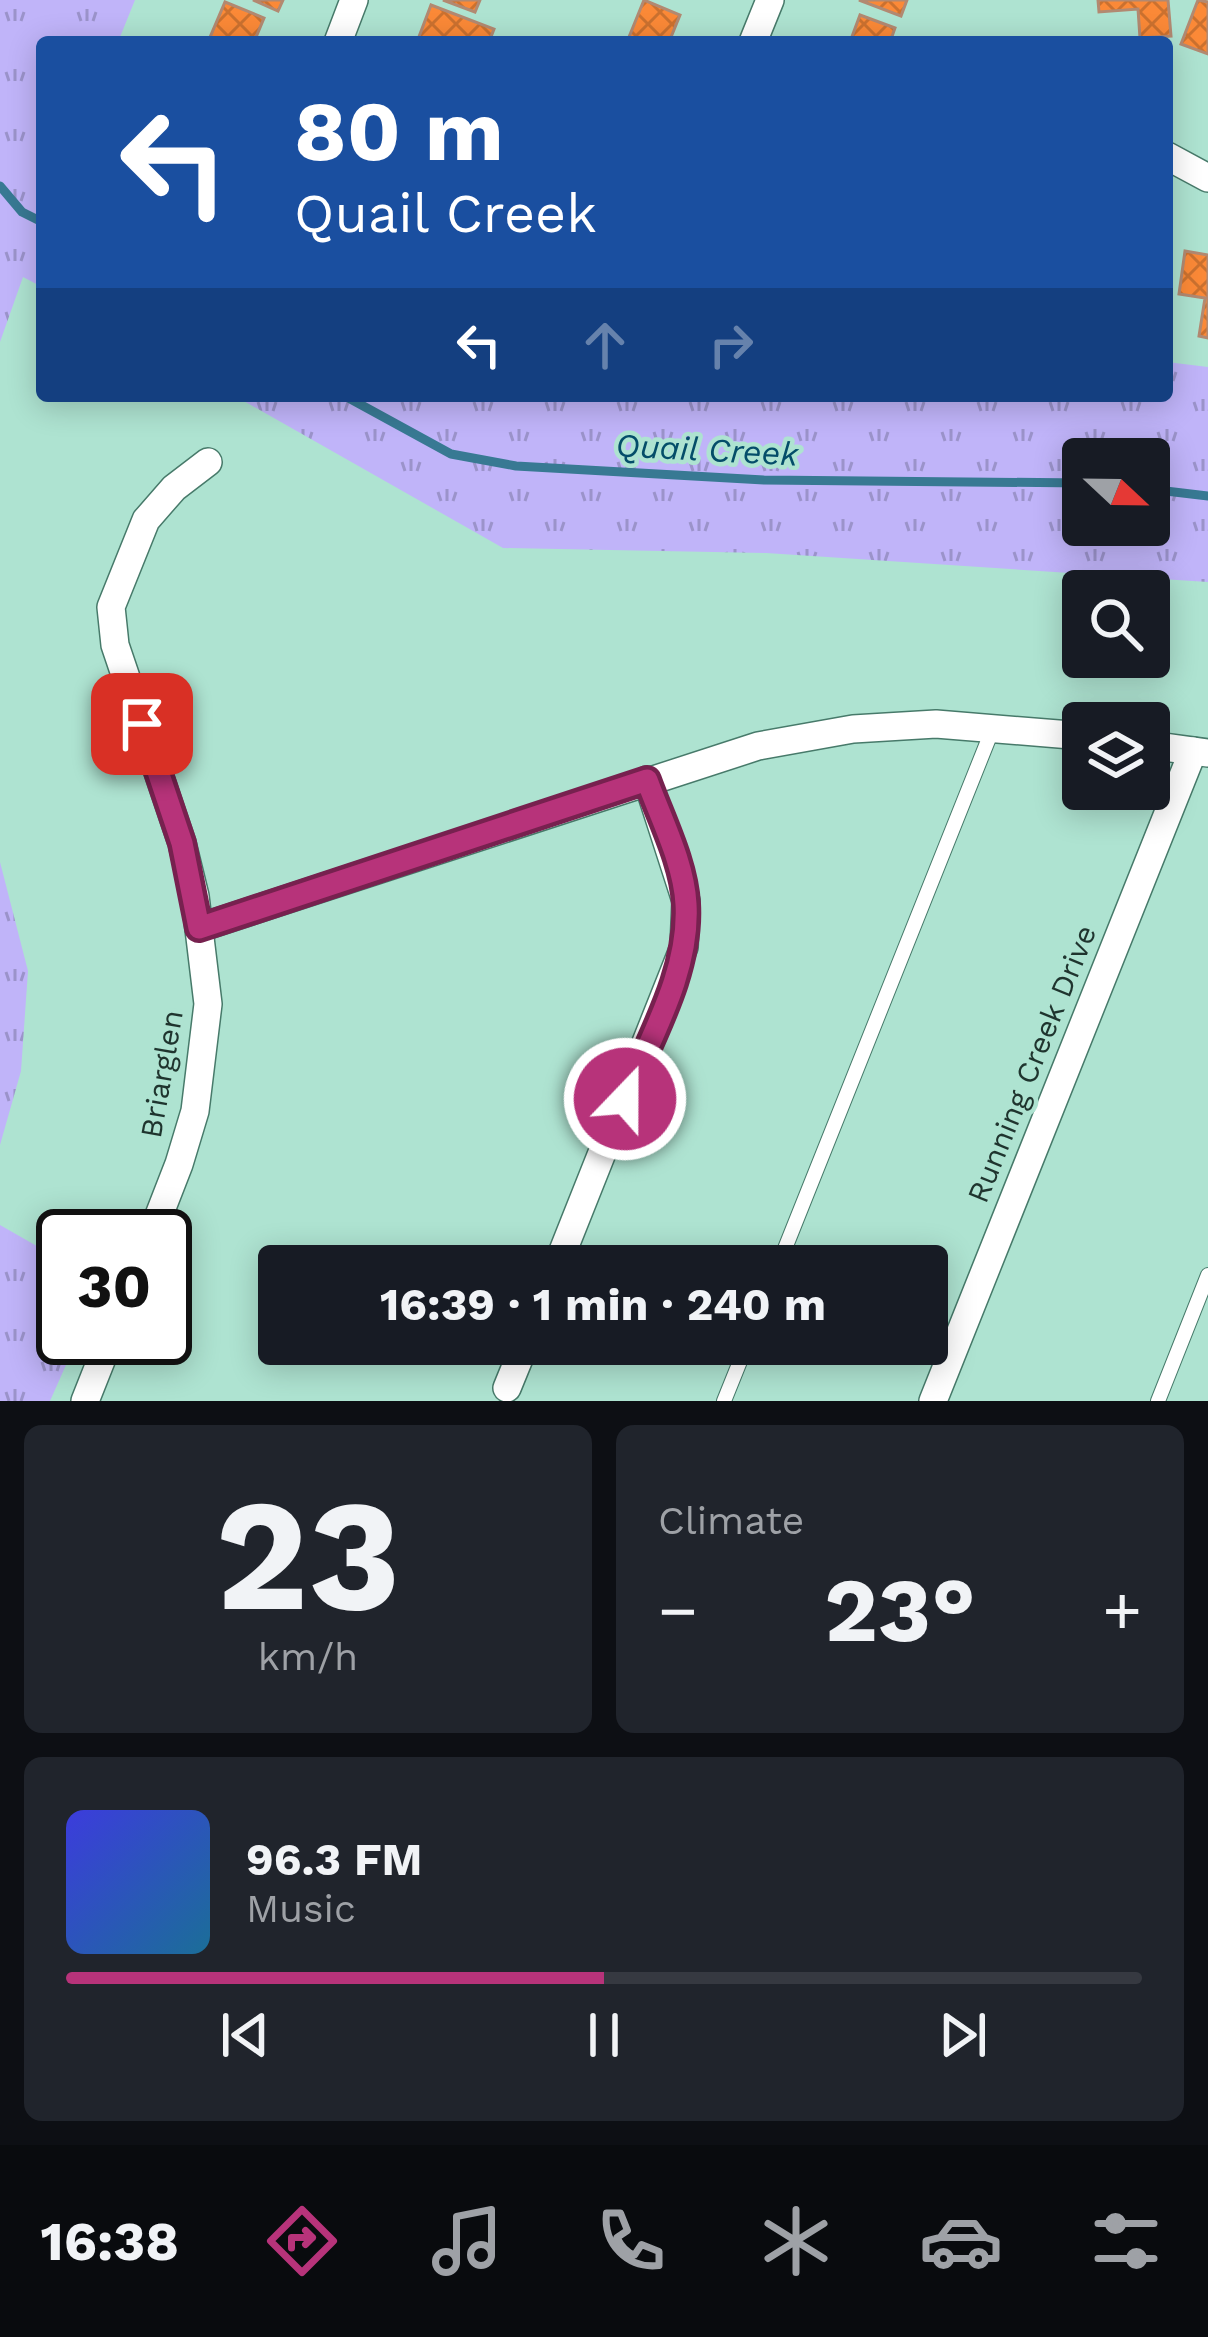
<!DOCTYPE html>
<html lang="en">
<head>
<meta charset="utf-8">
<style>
	body { margin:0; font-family:"Work Sans",sans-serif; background:#20242c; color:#f1f3f6; height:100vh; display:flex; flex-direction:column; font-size:45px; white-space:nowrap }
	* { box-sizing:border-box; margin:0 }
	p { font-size:39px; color:#9ea1a6 }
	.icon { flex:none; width:66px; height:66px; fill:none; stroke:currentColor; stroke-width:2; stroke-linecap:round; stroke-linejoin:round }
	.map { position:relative; height:1401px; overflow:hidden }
	.sheet { display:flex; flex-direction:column; gap:24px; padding:24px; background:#0d0f14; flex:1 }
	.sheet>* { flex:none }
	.top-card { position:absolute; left:36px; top:36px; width:1137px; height:366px; border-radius:12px; box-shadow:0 6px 30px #0003; background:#1a4fa0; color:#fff; overflow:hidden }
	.needle { width:78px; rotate:112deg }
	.controls { position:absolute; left:1062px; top:438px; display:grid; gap:24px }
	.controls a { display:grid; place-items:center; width:108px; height:108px; border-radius:12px; background:#171b24; box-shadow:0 6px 30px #0003; font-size:60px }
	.speed { position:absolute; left:36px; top:1209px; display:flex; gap:24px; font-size:60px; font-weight:700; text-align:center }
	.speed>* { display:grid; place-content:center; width:156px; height:156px; border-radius:50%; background:#171b24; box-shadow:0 6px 30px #0003; line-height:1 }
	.speed .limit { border:6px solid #111; border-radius:18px; background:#fff; color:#111 }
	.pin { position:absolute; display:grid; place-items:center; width:102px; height:102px; color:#fff; margin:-51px; border-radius:24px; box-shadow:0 6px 18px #0006 }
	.me { position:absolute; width:132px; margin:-66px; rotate:22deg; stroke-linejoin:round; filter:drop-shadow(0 0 9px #0008) }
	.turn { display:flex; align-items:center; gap:42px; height:252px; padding:0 60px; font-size:54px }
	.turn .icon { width:156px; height:156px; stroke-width:2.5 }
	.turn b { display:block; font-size:84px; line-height:102px }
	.lanes { display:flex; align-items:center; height:114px; padding:0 60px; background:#0003; justify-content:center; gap:60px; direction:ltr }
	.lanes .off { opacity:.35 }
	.big { font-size:90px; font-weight:700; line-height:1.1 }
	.sheet .widget { flex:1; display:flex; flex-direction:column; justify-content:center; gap:18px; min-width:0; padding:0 42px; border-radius:18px; background:#20242c }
	.sheet .dial { align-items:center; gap:0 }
	.dial b { font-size:156px; line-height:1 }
	.song { display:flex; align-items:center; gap:36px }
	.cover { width:144px; height:144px; border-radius:18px; background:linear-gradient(135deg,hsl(240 70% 55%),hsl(200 70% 35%)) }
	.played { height:12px; border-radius:6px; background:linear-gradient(90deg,#b7337a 50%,#363941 50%) }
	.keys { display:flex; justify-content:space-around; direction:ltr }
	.heat { display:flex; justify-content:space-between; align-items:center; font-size:66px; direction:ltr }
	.sheet .tiles { flex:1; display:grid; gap:24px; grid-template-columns:1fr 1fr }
	.widget:last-child { grid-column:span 2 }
	.trip { position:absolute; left:258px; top:1245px; width:690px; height:120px; border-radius:12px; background:#171b24; box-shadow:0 6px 30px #0003; font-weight:700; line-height:120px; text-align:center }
	.menu { display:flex; height:192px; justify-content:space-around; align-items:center; background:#090b0e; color:#9ea1a6 }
	.menu .icon { width:84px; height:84px }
	.menu .current { color:#b7337a }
	.menu b { font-size:54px; color:#f1f3f6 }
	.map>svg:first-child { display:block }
</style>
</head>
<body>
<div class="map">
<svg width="1208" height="1401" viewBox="0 0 1208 1401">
	<defs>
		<pattern id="grass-tufts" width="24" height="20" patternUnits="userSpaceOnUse" patternTransform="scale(3)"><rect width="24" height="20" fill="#c0b4f9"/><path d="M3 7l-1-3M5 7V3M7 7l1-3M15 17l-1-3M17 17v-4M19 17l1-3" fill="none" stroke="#9b93ca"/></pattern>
		<pattern id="building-cross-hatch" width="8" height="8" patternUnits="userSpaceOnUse" patternTransform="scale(3)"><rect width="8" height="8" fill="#fb8937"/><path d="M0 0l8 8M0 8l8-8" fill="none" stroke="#cb712f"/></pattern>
	</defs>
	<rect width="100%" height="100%" fill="#aee3d1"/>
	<g fill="url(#grass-tufts)" fill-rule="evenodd">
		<polygon points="0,0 135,0 118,42 42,42 42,287 23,277 0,342"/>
		<path d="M1167,362l41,5v215l-442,-29 -263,-5 -268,-152h932zM1083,459h66v66h-66z"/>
		<polygon points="0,862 28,971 21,1071 0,1145"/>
		<polygon points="0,1225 63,1261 63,1338 78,1338 50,1401 0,1401"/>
	</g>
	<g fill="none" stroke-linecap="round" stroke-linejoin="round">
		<g stroke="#387993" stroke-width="9">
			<polyline points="0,186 22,212 42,222"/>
			<polyline points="345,396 451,454 516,466 764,480 1083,483"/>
			<polyline points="1149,489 1208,496"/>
		</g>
	</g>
	<g fill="url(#building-cross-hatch)" stroke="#b28971" stroke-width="3">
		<polygon points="253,0 283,0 278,11"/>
		<polygon points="443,0 480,0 475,12"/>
		<polygon points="644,0 680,15 669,42 627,42"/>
		<polygon points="859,0 907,0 901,16"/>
		<polygon points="1098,0 1168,0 1171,36 1140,38 1138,9 1099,12"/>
		<polygon points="1198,0 1208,2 1208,54 1181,44"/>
		<polygon points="225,2 264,18 254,42 208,42"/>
		<polygon points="431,5 494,29 489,42 417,42"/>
		<polygon points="860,15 895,28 890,42 850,42"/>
		<polygon points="1185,251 1208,255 1208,338 1199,336 1205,298 1179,294"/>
	</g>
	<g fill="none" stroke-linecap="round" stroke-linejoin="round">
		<g stroke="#477a6a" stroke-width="16">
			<g id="lane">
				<polyline points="778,1266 993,728"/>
				<polyline points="724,1401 747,1344"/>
				<polyline points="1158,1401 1208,1275"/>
			</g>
		</g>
		<g stroke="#477a6a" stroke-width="30">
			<g id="street">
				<polyline points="338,42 354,0"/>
				<polyline points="753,42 770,0"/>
				<polyline points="1167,156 1208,178"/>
				<polyline points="1149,745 1208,753"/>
				<polyline points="199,928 758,746 853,729 936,724 1083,736"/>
				<polyline points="151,1236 179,1164 195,1111 208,1004 195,896 182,843 115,645 111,607 146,520 174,488 208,462"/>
				<polyline points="557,1266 684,947 686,901 647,780"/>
				<polyline points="507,1388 525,1344"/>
				<polyline points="85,1401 110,1338"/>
				<polyline points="933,1401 1193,751"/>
			</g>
		</g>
		<use href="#lane" stroke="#fff" stroke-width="14"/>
		<use href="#street" stroke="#fff" stroke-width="27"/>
	</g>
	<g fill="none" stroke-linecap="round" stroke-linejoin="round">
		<g stroke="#77214f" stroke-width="30">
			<path id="route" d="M142,724l40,119 17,85 448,-148c14,39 37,83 39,124 4,68 -36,134 -61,195"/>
		</g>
		<use href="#route" stroke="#b7337a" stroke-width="21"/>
	</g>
	<g text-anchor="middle" stroke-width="9" stroke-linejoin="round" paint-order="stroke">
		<g font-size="30" fill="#1f342e" stroke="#aee3d1">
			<text transform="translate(1032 1064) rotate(-68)" y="10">Running Creek Drive</text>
			<text transform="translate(162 1074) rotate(-80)" y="10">Briarglen</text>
		</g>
		<g font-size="33" font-style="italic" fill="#044d69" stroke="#aee3d1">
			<text transform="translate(707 449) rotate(3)" y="12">Quail Creek</text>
		</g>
	</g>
</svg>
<div class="controls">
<a><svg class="needle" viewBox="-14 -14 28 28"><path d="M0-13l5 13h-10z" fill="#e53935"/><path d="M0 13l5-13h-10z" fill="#9ea1a6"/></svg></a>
<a><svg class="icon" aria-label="search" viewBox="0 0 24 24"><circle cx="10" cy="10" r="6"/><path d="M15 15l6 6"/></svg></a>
<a><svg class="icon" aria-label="layers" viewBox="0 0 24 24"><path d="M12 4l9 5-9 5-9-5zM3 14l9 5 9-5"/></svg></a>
</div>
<div class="speed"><div class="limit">30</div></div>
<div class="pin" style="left:142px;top:724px;background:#d93025"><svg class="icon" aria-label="arrive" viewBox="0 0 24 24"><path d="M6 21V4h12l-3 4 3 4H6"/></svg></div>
<svg class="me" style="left:625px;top:1099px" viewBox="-20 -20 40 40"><circle r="17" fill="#b7337a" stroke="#fff" stroke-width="3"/><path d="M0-11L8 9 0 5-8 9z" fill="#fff"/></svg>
<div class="trip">16:39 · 1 min · 240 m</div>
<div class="top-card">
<div class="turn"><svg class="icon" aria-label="left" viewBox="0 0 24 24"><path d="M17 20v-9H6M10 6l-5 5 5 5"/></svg><div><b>80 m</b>Quail Creek</div></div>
<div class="lanes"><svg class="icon" aria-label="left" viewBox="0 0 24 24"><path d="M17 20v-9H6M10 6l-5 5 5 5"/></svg><svg class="icon off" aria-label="ahead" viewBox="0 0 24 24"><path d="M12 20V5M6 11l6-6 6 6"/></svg><svg class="icon off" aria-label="right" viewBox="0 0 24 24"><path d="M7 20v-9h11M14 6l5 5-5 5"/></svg></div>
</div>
</div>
<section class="sheet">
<div class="tiles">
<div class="widget dial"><b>23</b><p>km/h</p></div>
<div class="widget"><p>Climate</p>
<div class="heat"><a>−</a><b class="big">23°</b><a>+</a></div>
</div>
<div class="widget">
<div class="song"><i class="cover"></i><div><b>96.3 FM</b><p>Music</p></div></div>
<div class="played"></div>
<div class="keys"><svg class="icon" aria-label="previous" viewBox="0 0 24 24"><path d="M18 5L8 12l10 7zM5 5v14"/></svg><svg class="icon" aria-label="pause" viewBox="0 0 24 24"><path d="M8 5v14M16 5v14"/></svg><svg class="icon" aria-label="next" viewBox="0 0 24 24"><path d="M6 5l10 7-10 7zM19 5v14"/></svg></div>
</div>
</div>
</section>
<nav class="menu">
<b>16:38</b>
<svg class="icon current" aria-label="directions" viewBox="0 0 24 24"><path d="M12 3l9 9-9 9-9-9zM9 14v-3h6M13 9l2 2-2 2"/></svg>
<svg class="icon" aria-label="music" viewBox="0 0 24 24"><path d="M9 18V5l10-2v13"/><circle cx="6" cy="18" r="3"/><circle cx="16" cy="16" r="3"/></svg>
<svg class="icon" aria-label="phone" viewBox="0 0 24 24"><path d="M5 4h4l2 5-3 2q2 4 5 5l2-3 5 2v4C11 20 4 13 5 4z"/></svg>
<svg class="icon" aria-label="climate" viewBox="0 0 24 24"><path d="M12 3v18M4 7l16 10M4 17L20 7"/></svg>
<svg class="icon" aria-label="car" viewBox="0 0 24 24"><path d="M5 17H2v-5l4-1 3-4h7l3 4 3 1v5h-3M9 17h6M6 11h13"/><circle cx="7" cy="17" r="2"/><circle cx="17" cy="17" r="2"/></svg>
<svg class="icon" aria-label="filters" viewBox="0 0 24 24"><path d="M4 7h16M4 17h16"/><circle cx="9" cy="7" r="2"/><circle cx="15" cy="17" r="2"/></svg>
</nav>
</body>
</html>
